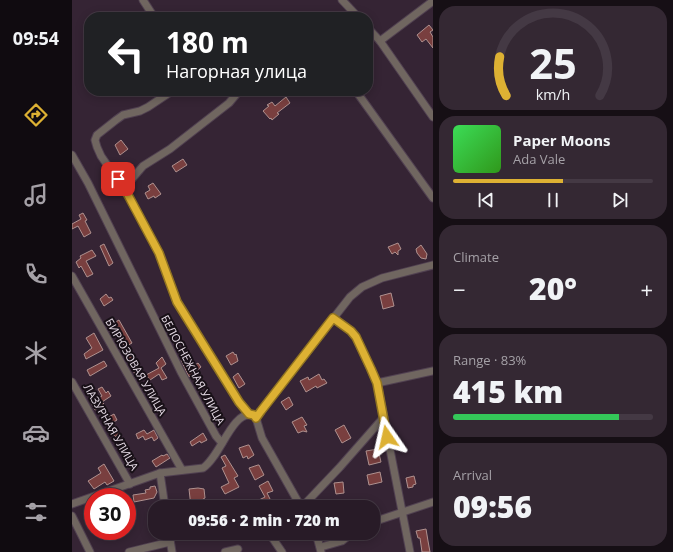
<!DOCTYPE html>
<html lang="en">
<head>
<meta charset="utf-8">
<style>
	body { margin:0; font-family:"Open Sans",sans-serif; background:#342833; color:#f1f3f6; height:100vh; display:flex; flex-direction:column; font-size:15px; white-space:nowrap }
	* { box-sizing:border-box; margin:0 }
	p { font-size:13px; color:#a5a1a7 }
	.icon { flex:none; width:22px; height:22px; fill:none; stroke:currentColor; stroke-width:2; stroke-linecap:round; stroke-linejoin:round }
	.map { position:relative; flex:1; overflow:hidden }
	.side { display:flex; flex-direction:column; gap:6px; padding:6px; background:#160f15; width:240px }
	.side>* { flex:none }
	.banner { position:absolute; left:12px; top:12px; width:289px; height:84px; border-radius:16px; box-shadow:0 2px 10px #0003,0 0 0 1px #443944; background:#202124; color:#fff; overflow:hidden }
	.speed { position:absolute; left:12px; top:488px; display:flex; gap:8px; font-size:20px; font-weight:700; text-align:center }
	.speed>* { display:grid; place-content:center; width:52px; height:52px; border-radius:50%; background:#281b27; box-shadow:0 2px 10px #0003,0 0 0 1px #443944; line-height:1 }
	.speed .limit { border:6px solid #d22; background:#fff; color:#111 }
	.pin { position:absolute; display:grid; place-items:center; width:34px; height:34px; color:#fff; margin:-17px; border-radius:8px; box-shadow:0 2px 6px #0006 }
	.me { position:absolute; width:44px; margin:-22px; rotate:349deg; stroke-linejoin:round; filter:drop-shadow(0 0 3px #0008) }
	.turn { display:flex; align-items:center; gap:14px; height:84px; padding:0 16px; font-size:18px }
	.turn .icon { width:52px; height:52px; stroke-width:2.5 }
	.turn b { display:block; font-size:28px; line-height:34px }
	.big { font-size:30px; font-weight:800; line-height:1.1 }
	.side .card { flex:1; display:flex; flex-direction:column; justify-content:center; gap:6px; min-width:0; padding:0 14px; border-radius:16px; background:#342833 }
	.side .dial { align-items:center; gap:0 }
	.dial svg { height:104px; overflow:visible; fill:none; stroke:#443944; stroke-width:7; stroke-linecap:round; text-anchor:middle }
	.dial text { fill:#f1f3f6; stroke:none }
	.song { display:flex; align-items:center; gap:12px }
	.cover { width:48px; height:48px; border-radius:6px; background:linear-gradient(135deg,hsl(130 70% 55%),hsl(110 70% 35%)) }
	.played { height:4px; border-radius:2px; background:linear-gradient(90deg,#ddb133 55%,#443944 55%) }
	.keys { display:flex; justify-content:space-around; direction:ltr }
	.heat { display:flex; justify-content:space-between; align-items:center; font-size:22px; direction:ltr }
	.charge { height:6px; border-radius:3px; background:linear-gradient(90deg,#34c759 83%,#443944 0) }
	.trip { position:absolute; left:76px; top:500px; width:232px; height:40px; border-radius:16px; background:#281b27; box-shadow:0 2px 10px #0003,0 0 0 1px #443944; font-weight:800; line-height:40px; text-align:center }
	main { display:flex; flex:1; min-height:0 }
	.tabs { display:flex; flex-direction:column; width:72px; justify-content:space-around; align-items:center; background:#100b10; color:#a5a1a7 }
	.tabs .icon { width:28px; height:28px }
	.tabs .current { color:#ddb133 }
	.tabs b { font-size:18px; color:#f1f3f6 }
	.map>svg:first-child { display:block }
</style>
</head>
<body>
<main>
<nav class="tabs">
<b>09:54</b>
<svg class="icon current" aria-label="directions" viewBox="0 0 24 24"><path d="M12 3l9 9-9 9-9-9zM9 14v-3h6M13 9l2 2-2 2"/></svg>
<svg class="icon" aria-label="music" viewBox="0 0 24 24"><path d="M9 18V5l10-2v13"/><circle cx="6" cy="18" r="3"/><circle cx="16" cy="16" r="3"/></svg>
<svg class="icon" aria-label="phone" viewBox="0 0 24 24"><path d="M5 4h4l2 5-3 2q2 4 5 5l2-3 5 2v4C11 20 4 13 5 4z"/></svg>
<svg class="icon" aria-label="climate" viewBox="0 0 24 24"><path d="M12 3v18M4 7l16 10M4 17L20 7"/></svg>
<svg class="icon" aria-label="car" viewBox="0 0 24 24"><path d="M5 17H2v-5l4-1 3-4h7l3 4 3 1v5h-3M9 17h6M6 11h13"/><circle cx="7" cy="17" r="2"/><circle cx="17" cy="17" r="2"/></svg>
<svg class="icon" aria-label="filters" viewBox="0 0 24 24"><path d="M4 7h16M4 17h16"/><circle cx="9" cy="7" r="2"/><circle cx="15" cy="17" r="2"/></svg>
</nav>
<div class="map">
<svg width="361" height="552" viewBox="0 0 361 552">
	<rect width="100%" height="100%" fill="#352434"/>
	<g fill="#793f3f" stroke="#af918f">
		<polygon points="357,25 361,30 358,32 361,37 361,48 354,39 350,42 345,35"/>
		<polygon points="214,97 218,103 205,113 207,114 200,120 199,118 198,119 191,111 197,106 195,105 200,102 203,106"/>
		<polygon points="49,140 56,149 48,155 43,145"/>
		<polygon points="111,159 115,165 104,172 100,166"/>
		<polygon points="81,183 89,194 83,198 82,196 76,199 73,193 78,190 76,186"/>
		<polygon points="11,213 15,220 13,221 19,233 12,237 6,226 0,229 0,224 9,219 7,215"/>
		<polygon points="326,243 329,249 326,251 326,255 323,252 320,254 316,247"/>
		<polygon points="32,244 41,263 37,266 28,246"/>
		<polygon points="349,245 355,254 354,259 349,258 345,253 344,249"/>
		<polygon points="20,250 24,256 14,261 21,274 15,277 9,266 7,268 4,262 9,258 8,256"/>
		<polygon points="319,293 322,306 311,309 308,296"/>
		<polygon points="34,294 37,298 39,297 41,300 32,306 28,299"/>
		<polygon points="47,320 60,343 53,347 40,324"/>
		<polygon points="22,333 31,350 14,359 12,354 20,348 14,338"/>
		<polygon points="57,350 69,376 65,378 52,353"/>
		<polygon points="161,352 163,355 164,354 166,361 159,365 154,356"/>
		<polygon points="90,357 94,364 89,368 95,378 90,380 87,374 78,380 74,375 87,368 84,363"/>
		<polygon points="111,359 117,369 126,363 129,367 117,377 109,360"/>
		<polygon points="32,361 35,366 18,376 15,370"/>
		<polygon points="166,373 173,384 167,388 161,377"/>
		<polygon points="247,374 250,380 252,379 255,383 245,388 244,386 234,392 228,381 236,377 237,380"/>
		<polygon points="30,387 34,393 36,391 39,396 30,402 32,404 23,410 19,403 30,396 26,389"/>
		<polygon points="217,397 221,405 214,410 209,402"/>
		<polygon points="42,414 45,420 40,423 47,434 43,437 33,419"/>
		<polygon points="230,417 235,425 232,426 235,432 231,431 226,433 220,422"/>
		<polygon points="272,425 279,438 270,443 263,430"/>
		<polygon points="72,430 75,434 82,430 86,438 82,441 80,437 73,440 71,436 66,439 64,434"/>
		<polygon points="131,433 135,440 129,443 128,441 120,446 118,442"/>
		<polygon points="52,444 63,460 56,464 53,459 55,458 47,448"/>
		<polygon points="176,445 177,445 182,455 176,459 175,456 171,458 167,448"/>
		<polygon points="306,449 309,462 297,465 294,451"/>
		<polygon points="95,454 98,458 84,467 80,461 90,455 91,456"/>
		<polygon points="153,455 166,476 162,478 167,487 153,494 149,487 157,483 150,468 154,466 149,457"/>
		<polygon points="32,464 42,481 35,485 33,482 22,489 16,481 29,473 26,468"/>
		<polygon points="186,465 187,465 192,475 183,480 177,468"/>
		<polygon points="308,472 310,482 297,485 295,475"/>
		<polygon points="342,476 344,484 341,485 341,487 336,488 334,478"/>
		<polygon points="196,481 201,491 195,493 199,501 190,505 187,500 193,497 187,486"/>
		<polygon points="271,482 272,493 264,494 262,483"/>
		<polygon points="83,486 85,492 82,498 62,502 61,495 74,493 73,490 78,489 78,487"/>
		<polygon points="126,488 132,489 133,498 131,499 132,507 119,507 117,489"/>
		<polygon points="354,529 356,541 358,552 350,552 348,538 346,538 344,531"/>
	</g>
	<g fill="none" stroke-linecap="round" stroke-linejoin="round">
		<g stroke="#514151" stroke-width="9">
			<g id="minor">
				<polyline points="71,0 82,17"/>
				<polyline points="270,0 286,17"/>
				<polyline points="296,28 308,41 361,117"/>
				<polyline points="308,41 361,1"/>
				<polyline points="100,91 76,107 68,111 51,115 44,120 25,135 23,140 25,147 29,156 56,195 87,253 105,302 167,402 177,414"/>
				<polyline points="284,91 361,198"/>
				<polyline points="0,155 16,183 109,372 144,436 150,443"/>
				<polyline points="46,179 59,180 71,166 98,149 157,103 167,91"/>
				<polyline points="0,276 110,470"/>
				<polyline points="261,318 279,331 284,337 305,383 338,552"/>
				<polyline points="0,382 58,484"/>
				<polyline points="305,383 361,371"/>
				<polyline points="88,473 93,507"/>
				<path d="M0,504l88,-31 43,-5c17,-11 29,-56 48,-53"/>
				<polyline points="229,507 190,438 184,418 189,411 278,297 290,287 310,278 361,265"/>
				<polyline points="230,507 268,467 312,417"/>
				<polyline points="0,516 18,552"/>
				<polyline points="301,522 361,502"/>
				<polyline points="97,533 100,552"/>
				<polyline points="197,533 210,552"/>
				<polyline points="244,533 249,552"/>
				<polyline points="249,547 270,541 280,533"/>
				<polyline points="57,552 98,542"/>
				<polyline points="153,552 166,549"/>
			</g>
		</g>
		<use href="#minor" stroke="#706660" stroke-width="7"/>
	</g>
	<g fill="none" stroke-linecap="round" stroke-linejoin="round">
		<g stroke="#907321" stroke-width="10">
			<polyline id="route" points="46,179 56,195 87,253 105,302 167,402 177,414 182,415 184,418 189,411 261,318 279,331 284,337 299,369 305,383 315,437"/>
		</g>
		<use href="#route" stroke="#ddb133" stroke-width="7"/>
	</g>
	<g text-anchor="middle" stroke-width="4" stroke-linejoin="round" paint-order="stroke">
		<g font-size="11" fill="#e7dce7" stroke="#181017">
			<text transform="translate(64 367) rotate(60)" y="4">БИРЮЗОВАЯ УЛИЦА</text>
			<text transform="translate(121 370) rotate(62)" y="4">БЕЛОСНЕЖНАЯ УЛИЦА</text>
			<text transform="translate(39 427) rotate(60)" y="4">ЛАЗУРНАЯ УЛИЦА</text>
		</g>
	</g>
</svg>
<div class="speed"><div class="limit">30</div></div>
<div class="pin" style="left:46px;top:179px;background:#d93025"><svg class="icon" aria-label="arrive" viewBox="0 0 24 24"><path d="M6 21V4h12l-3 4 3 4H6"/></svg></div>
<svg class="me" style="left:315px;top:437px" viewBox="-20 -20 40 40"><path d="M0-17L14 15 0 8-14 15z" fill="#ddb133" stroke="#fff" stroke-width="4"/></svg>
<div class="trip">09:56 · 2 min · 720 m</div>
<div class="banner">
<div class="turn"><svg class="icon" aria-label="left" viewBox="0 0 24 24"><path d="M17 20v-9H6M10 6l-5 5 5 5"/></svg><div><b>180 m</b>Нагорная улица</div></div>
</div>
</div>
<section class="side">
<div class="card dial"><svg viewBox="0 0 100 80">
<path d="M14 69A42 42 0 1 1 86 69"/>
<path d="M14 69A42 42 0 0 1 9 39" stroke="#ddb133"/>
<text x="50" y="56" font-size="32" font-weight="700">25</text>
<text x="50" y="72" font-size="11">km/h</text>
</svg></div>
<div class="card">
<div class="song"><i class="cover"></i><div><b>Paper Moons</b><p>Ada Vale</p></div></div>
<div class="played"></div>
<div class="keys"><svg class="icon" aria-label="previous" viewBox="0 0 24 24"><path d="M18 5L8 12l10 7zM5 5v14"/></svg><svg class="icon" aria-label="pause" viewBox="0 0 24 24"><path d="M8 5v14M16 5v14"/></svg><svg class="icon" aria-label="next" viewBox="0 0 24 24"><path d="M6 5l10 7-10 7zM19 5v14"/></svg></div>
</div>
<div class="card"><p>Climate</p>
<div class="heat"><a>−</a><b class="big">20°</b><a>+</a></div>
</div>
<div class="card"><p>Range · 83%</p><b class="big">415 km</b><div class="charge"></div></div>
<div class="card"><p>Arrival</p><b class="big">09:56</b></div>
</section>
</main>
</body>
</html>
